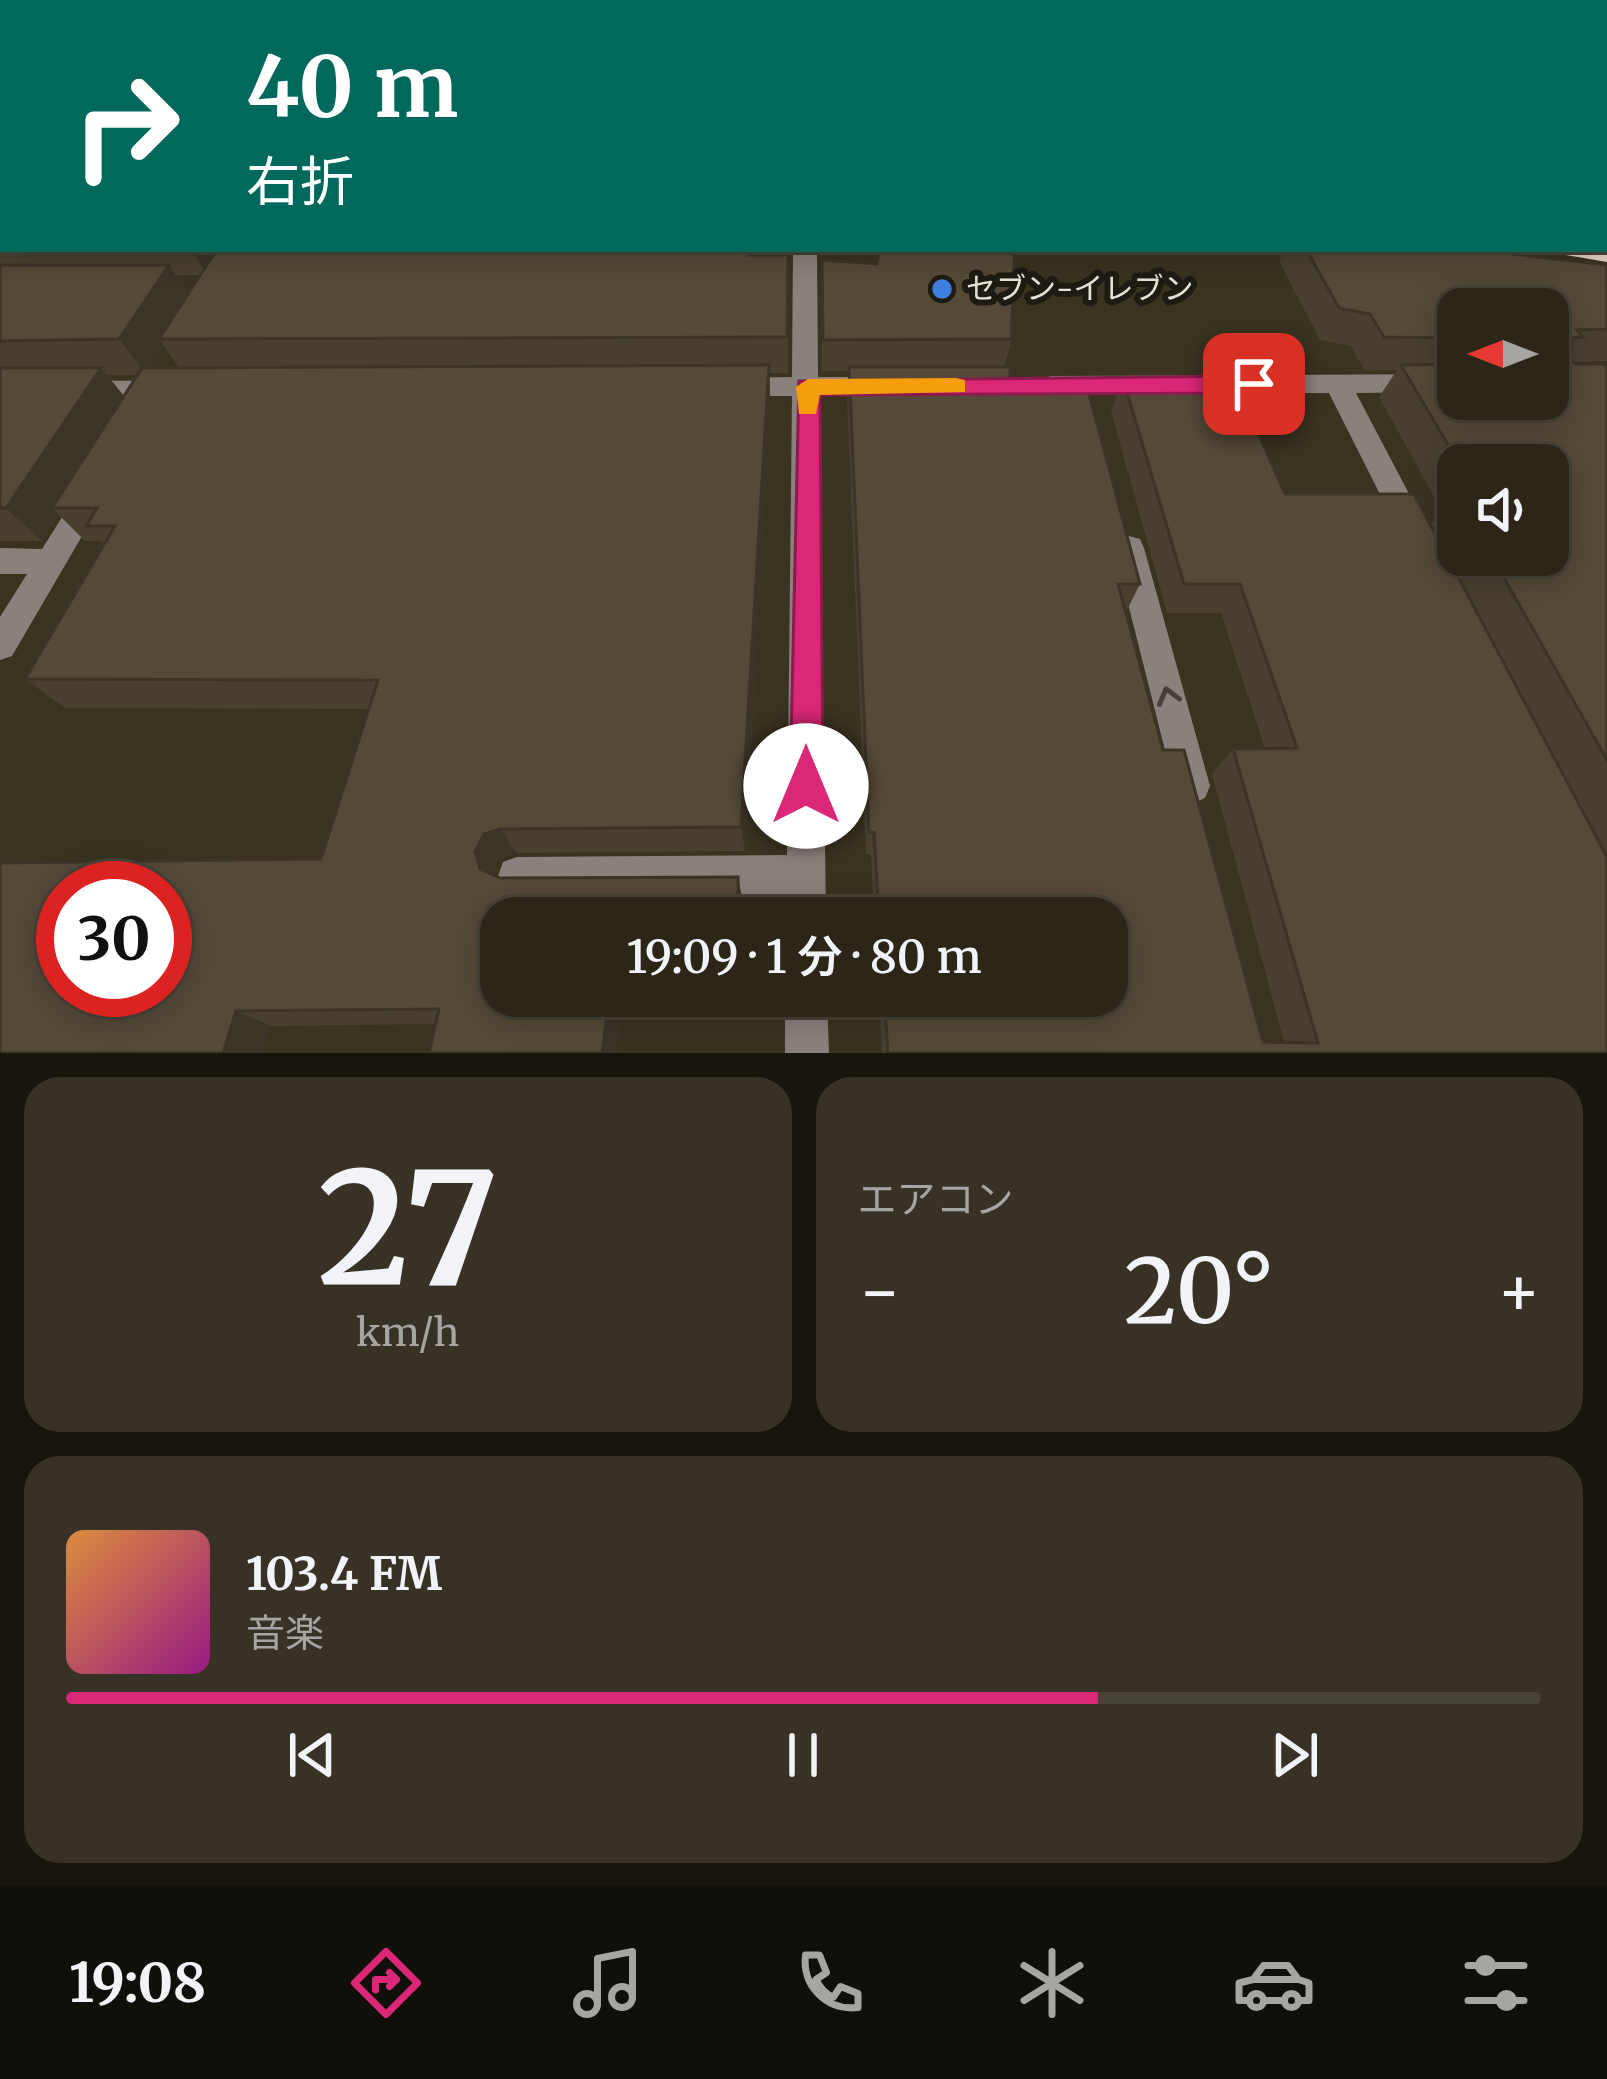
<!DOCTYPE html>
<html lang="ja">
<head>
<meta charset="utf-8">
<style>
	body { margin:0; font-family:Merriweather,"Noto Sans JP",serif; background:#373225; color:#f1f3f6; height:100vh; display:flex; flex-direction:column; font-size:45px; white-space:nowrap }
	* { box-sizing:border-box; margin:0 }
	p { font-size:39px; color:#a6a5a2 }
	.icon { flex:none; width:66px; height:66px; fill:none; stroke:currentColor; stroke-width:2; stroke-linecap:round; stroke-linejoin:round }
	.map { position:relative; height:1053px; overflow:hidden }
	.details { display:flex; flex-direction:column; gap:24px; padding:24px; background:#18150d; flex:1 }
	.details>* { flex:none }
	.banner { position:absolute; left:0px; top:0px; width:1608px; height:252px; box-shadow:0 6px 30px #0003,0 0 0 3px #474337; background:#00695c; color:#fff; overflow:hidden }
	.needle { width:78px; rotate:270deg }
	.fabs { position:absolute; left:1437px; top:288px; display:grid; gap:24px }
	.fabs a { display:grid; place-items:center; width:132px; height:132px; border-radius:24px; background:#2b2618; box-shadow:0 6px 30px #0003,0 0 0 3px #474337; font-size:60px }
	.speed { position:absolute; left:36px; top:861px; display:flex; gap:24px; font-size:60px; font-weight:700; text-align:center }
	.speed>* { display:grid; place-content:center; width:156px; height:156px; border-radius:50%; background:#2b2618; box-shadow:0 6px 30px #0003,0 0 0 3px #474337; line-height:1 }
	.speed .limit { border:18px solid #d22; background:#fff; color:#111 }
	.pin { position:absolute; display:grid; place-items:center; width:102px; height:102px; color:#fff; margin:-51px; border-radius:24px; box-shadow:0 6px 18px #0006 }
	.me { position:absolute; width:132px; margin:-66px; rotate:0deg; stroke-linejoin:round; filter:drop-shadow(0 0 9px #0008) }
	.turn { display:flex; align-items:center; gap:42px; height:252px; padding:0 48px; font-size:54px }
	.turn .icon { width:156px; height:156px; stroke-width:2.5 }
	.turn b { display:block; font-size:84px; line-height:102px }
	.big { font-size:90px; font-weight:600; line-height:1.1 }
	.details .widget { flex:1; display:flex; flex-direction:column; justify-content:center; gap:18px; min-width:0; padding:0 42px; border-radius:36px; background:#373225 }
	.details .dial { align-items:center; gap:0 }
	.dial b { font-size:156px; line-height:1 }
	.song { display:flex; align-items:center; gap:36px }
	.cover { width:144px; height:144px; border-radius:18px; background:linear-gradient(135deg,hsl(30 70% 55%),hsl(310 70% 35%)) }
	.played { height:12px; border-radius:6px; background:linear-gradient(90deg,#db2777 70%,#474337 70%) }
	.keys { display:flex; justify-content:space-around; direction:ltr }
	.heat { display:flex; justify-content:space-between; align-items:center; font-size:66px; direction:ltr }
	.details .tiles { flex:1; display:grid; gap:24px; grid-template-columns:1fr 1fr }
	.widget:last-child { grid-column:span 2 }
	.trip { position:absolute; left:480px; top:897px; width:648px; height:120px; border-radius:36px; background:#2b2618; box-shadow:0 6px 30px #0003,0 0 0 3px #474337; font-weight:600; line-height:120px; text-align:center }
	.tabs { display:flex; height:192px; justify-content:space-around; align-items:center; background:#110f0a; color:#a6a5a2 }
	.tabs .icon { width:84px; height:84px }
	.tabs .current { color:#db2777 }
	.tabs b { font-size:54px; color:#f1f3f6 }
	.map>svg:first-child { display:block }
</style>
</head>
<body>
<div class="map">
<svg width="1607" height="1053" viewBox="0 0 1607 1053">
	<rect width="100%" height="100%" fill="#393320"/>
	<g fill="none" stroke-linecap="round" stroke-linejoin="round">
		<polyline stroke="#75705f" stroke-width="4.5" stroke-dasharray="8 4.5" stroke-linecap="butt" points="1110,3 1115,0"/>
		<g fill="#8b817c" fill-rule="evenodd">
			<rect x="1605" y="149" width="2" height="14"/>
			<polygon points="793,249 817,249 818,377 888,377 901,386 888,395 819,396 826,918 786,918 786,894 517,895 503,890 498,876 503,862 517,857 787,855 792,396 732,396 719,387 732,378 792,377"/>
			<polygon points="1458,374 1458,392 1356,393 1427,528 1423,536 1401,536 1329,393 1050,394 1037,385 1050,376"/>
			<polygon points="0,380 168,381 181,390 168,399 0,398"/>
			<polygon points="91,484 101,487 106,495 12,656 0,660 0,617 27,574 0,574 0,548 42,549 81,487"/>
			<polygon points="1129,536 1140,539 1144,548 1210,786 1205,798 1192,804 1179,798 1174,786 1114,548 1118,539"/>
			<polygon points="785,996 827,996 829,1053 785,1053"/>
		</g>
		<g fill="#e3cec5" fill-rule="evenodd">
			<rect x="0" y="99" width="3" height="12"/>
			<rect x="0" y="137" width="3" height="12"/>
			<polygon points="1605,204 1607,205 1607,219 1605,218"/>
			<polygon points="1607,248 1607,262 1560,254 1556,249"/>
		</g>
		<g stroke="#c7c2b5" stroke-width="6" stroke-dasharray="14 14" stroke-linecap="butt">
			<polyline points="1427,0 1438,3"/>
			<polyline points="1476,0 1489,3"/>
			<polyline points="1535,0 1548,3"/>
			<polyline points="1579,0 1592,3"/>
		</g>
	</g>
	<g fill="#494030" fill-rule="evenodd">
		<polygon points="0,0 3,3 3,56 0,56"/>
		<path d="M0,145h3v104h749v6h36v118h-19l1,27 -25,451 -228,2 -16,5 -7,16 6,4 238,-1 4,22v19h-241v78h241v17l-121,2 -5,38h-187l6,-29 -163,2 -272,27 321,-194 48,-150 -304,-1 -40,-29 79,-134 -3,-4h-16l-27,-27 -16,27h-42zM176,275h24l-12,19zM164,346l15,22h-29zM107,375h30l-13,21z"/>
		<path d="M1285,249h185l137,16v96l-34,1 3,2 31,4v685h-725l-3,-57h228v-78h-233l-3,-64h-5l-19,-455 2,-28h-27v-111l189,79 -6,28 5,13 130,204 -14,28 37,138 100,292h21l-72,-268 21,-25h32l-44,-136h-54l-56,-202 12,-32 162,115 145,31 12,-14 -63,-114 18,-27h-33l-13,-24 -31,-6 -41,-79zM1458,309l90,90h-90zM1458,465h90v90h-90z"/>
	</g>
	<g fill="#3c3427">
		<polygon points="266,0 302,0 300,3 264,3"/>
		<polygon points="191,249 224,249 207,275"/>
		<polygon points="169,265 192,301 159,339 164,346 146,375 119,339"/>
		<polygon points="769,365 770,400 745,851 741,827"/>
		<polygon points="101,368 129,403 52,508 58,514 42,541 6,508"/>
		<polygon points="500,829 517,853 501,858 494,874 480,869 475,852 484,834"/>
		<polygon points="738,877 742,899 742,918 738,918"/>
		<polygon points="609,999 621,1015 616,1053 602,1053"/>
		<polygon points="236,1011 272,1026 263,1053 223,1053"/>
	</g>
	<g fill="#554a38" stroke="#3c3427" stroke-width="3" fill-rule="evenodd">
		<polygon points="0,0 266,0 264,3 3,3 3,25 0,25"/>
		<polygon points="417,0 697,0 697,3 415,3"/>
		<polygon points="1233,0 1400,0 1402,3 1235,3"/>
		<rect x="0" y="145" width="3" height="95"/>
		<polygon points="217,249 749,249 748,255 788,255 787,337 159,339"/>
		<polygon points="880,249 1015,249 1011,339 823,340 822,260 877,264"/>
		<polygon points="1306,249 1470,249 1607,265 1607,329 1577,330 1583,337 1572,338 1571,360 1576,364 1604,364 1607,368 1607,760 1491,555 1548,555 1548,465 1460,465 1401,365 1458,364 1458,399 1548,399 1548,309 1458,309 1458,338 1384,337 1370,314 1339,308"/>
		<polygon points="0,265 169,265 119,339 0,341"/>
		<path d="M769,365l-28,462 -241,2 -16,5 -9,18 5,17 20,9 238,-1v41h-237v78l237,1 -129,2 -7,54h-173l10,-44 -203,2 -13,42h-223v-190l321,-4 57,-179 -353,-1 90,-153h-29l11,-18h-45l90,-140zM63,888h102v102h-102z"/>
		<polygon points="849,367 1010,367 1010,380 1085,379 1140,584 1118,584 1163,750 1184,750 1263,1042 1318,1043 1233,749 1297,748 1240,584 1184,584 1123,379 1234,378 1285,494 1414,494 1607,857 1607,1053 888,1053 884,996 1107,996 1107,918 879,918 874,832 869,832"/>
		<polygon points="0,368 101,368 6,508 0,508"/>
	</g>
	<defs><path id="oneway-chevron" d="M-2-3.5L2.5 0L-2 3.5" fill="none" stroke-width="1.6" stroke-linecap="round" stroke-linejoin="round" transform="scale(3)"/></defs>
	<use stroke="#443f38" href="#oneway-chevron" transform="translate(1168 696) rotate(-105)"/>
	<polygon fill="#db2777" stroke="#8e194d" stroke-width="3" points="1254,376 1266,384 1254,393 820,395 823,786 818,797 806,802 795,797 790,786 799,381"/>
	<polygon fill="#f59e0b" points="956,378 965,380 965,392 820,395 816,414 799,414 796,387 808,379"/>
	<circle fill="#3f7fe0" stroke="#1e1b13" stroke-width="4.5" cx="942" cy="289" r="12"/>
	<g text-anchor="middle" stroke-width="12" stroke-linejoin="round" paint-order="stroke">
		<g font-size="30" fill="#e7e3d7" stroke="#1e1b13" text-anchor="start">
			<text x="966" y="299">セブン-イレブン</text>
		</g>
	</g>
</svg>
<div class="fabs">
<a><svg class="needle" viewBox="-14 -14 28 28"><path d="M0-13l5 13h-10z" fill="#e53935"/><path d="M0 13l5-13h-10z" fill="#a6a5a2"/></svg></a>
<a><svg class="icon" aria-label="sound" viewBox="0 0 24 24"><path d="M4 9h4l5-4v14l-5-4H4zM17 9q2 3 0 6"/></svg></a>
</div>
<div class="speed"><div class="limit">30</div></div>
<div class="pin" style="left:1254px;top:384px;background:#d93025"><svg class="icon" aria-label="arrive" viewBox="0 0 24 24"><path d="M6 21V4h12l-3 4 3 4H6"/></svg></div>
<svg class="me" style="left:806px;top:786px" viewBox="-20 -20 40 40"><circle r="19" fill="#fff"/><path d="M0-13L10 11 0 6-10 11z" fill="#db2777"/></svg>
<div class="trip">19:09 · 1 分 · 80 m</div>
<div class="banner">
<div class="turn"><svg class="icon" aria-label="right" viewBox="0 0 24 24"><path d="M7 20v-9h11M14 6l5 5-5 5"/></svg><div><b>40 m</b>右折</div></div>
</div>
</div>
<section class="details">
<div class="tiles">
<div class="widget dial"><b>27</b><p>km/h</p></div>
<div class="widget"><p>エアコン</p>
<div class="heat"><a>−</a><b class="big">20°</b><a>+</a></div>
</div>
<div class="widget">
<div class="song"><i class="cover"></i><div><b>103.4 FM</b><p>音楽</p></div></div>
<div class="played"></div>
<div class="keys"><svg class="icon" aria-label="previous" viewBox="0 0 24 24"><path d="M18 5L8 12l10 7zM5 5v14"/></svg><svg class="icon" aria-label="pause" viewBox="0 0 24 24"><path d="M8 5v14M16 5v14"/></svg><svg class="icon" aria-label="next" viewBox="0 0 24 24"><path d="M6 5l10 7-10 7zM19 5v14"/></svg></div>
</div>
</div>
</section>
<nav class="tabs">
<b>19:08</b>
<svg class="icon current" aria-label="directions" viewBox="0 0 24 24"><path d="M12 3l9 9-9 9-9-9zM9 14v-3h6M13 9l2 2-2 2"/></svg>
<svg class="icon" aria-label="music" viewBox="0 0 24 24"><path d="M9 18V5l10-2v13"/><circle cx="6" cy="18" r="3"/><circle cx="16" cy="16" r="3"/></svg>
<svg class="icon" aria-label="phone" viewBox="0 0 24 24"><path d="M5 4h4l2 5-3 2q2 4 5 5l2-3 5 2v4C11 20 4 13 5 4z"/></svg>
<svg class="icon" aria-label="climate" viewBox="0 0 24 24"><path d="M12 3v18M4 7l16 10M4 17L20 7"/></svg>
<svg class="icon" aria-label="car" viewBox="0 0 24 24"><path d="M5 17H2v-5l4-1 3-4h7l3 4 3 1v5h-3M9 17h6M6 11h13"/><circle cx="7" cy="17" r="2"/><circle cx="17" cy="17" r="2"/></svg>
<svg class="icon" aria-label="filters" viewBox="0 0 24 24"><path d="M4 7h16M4 17h16"/><circle cx="9" cy="7" r="2"/><circle cx="15" cy="17" r="2"/></svg>
</nav>
</body>
</html>
